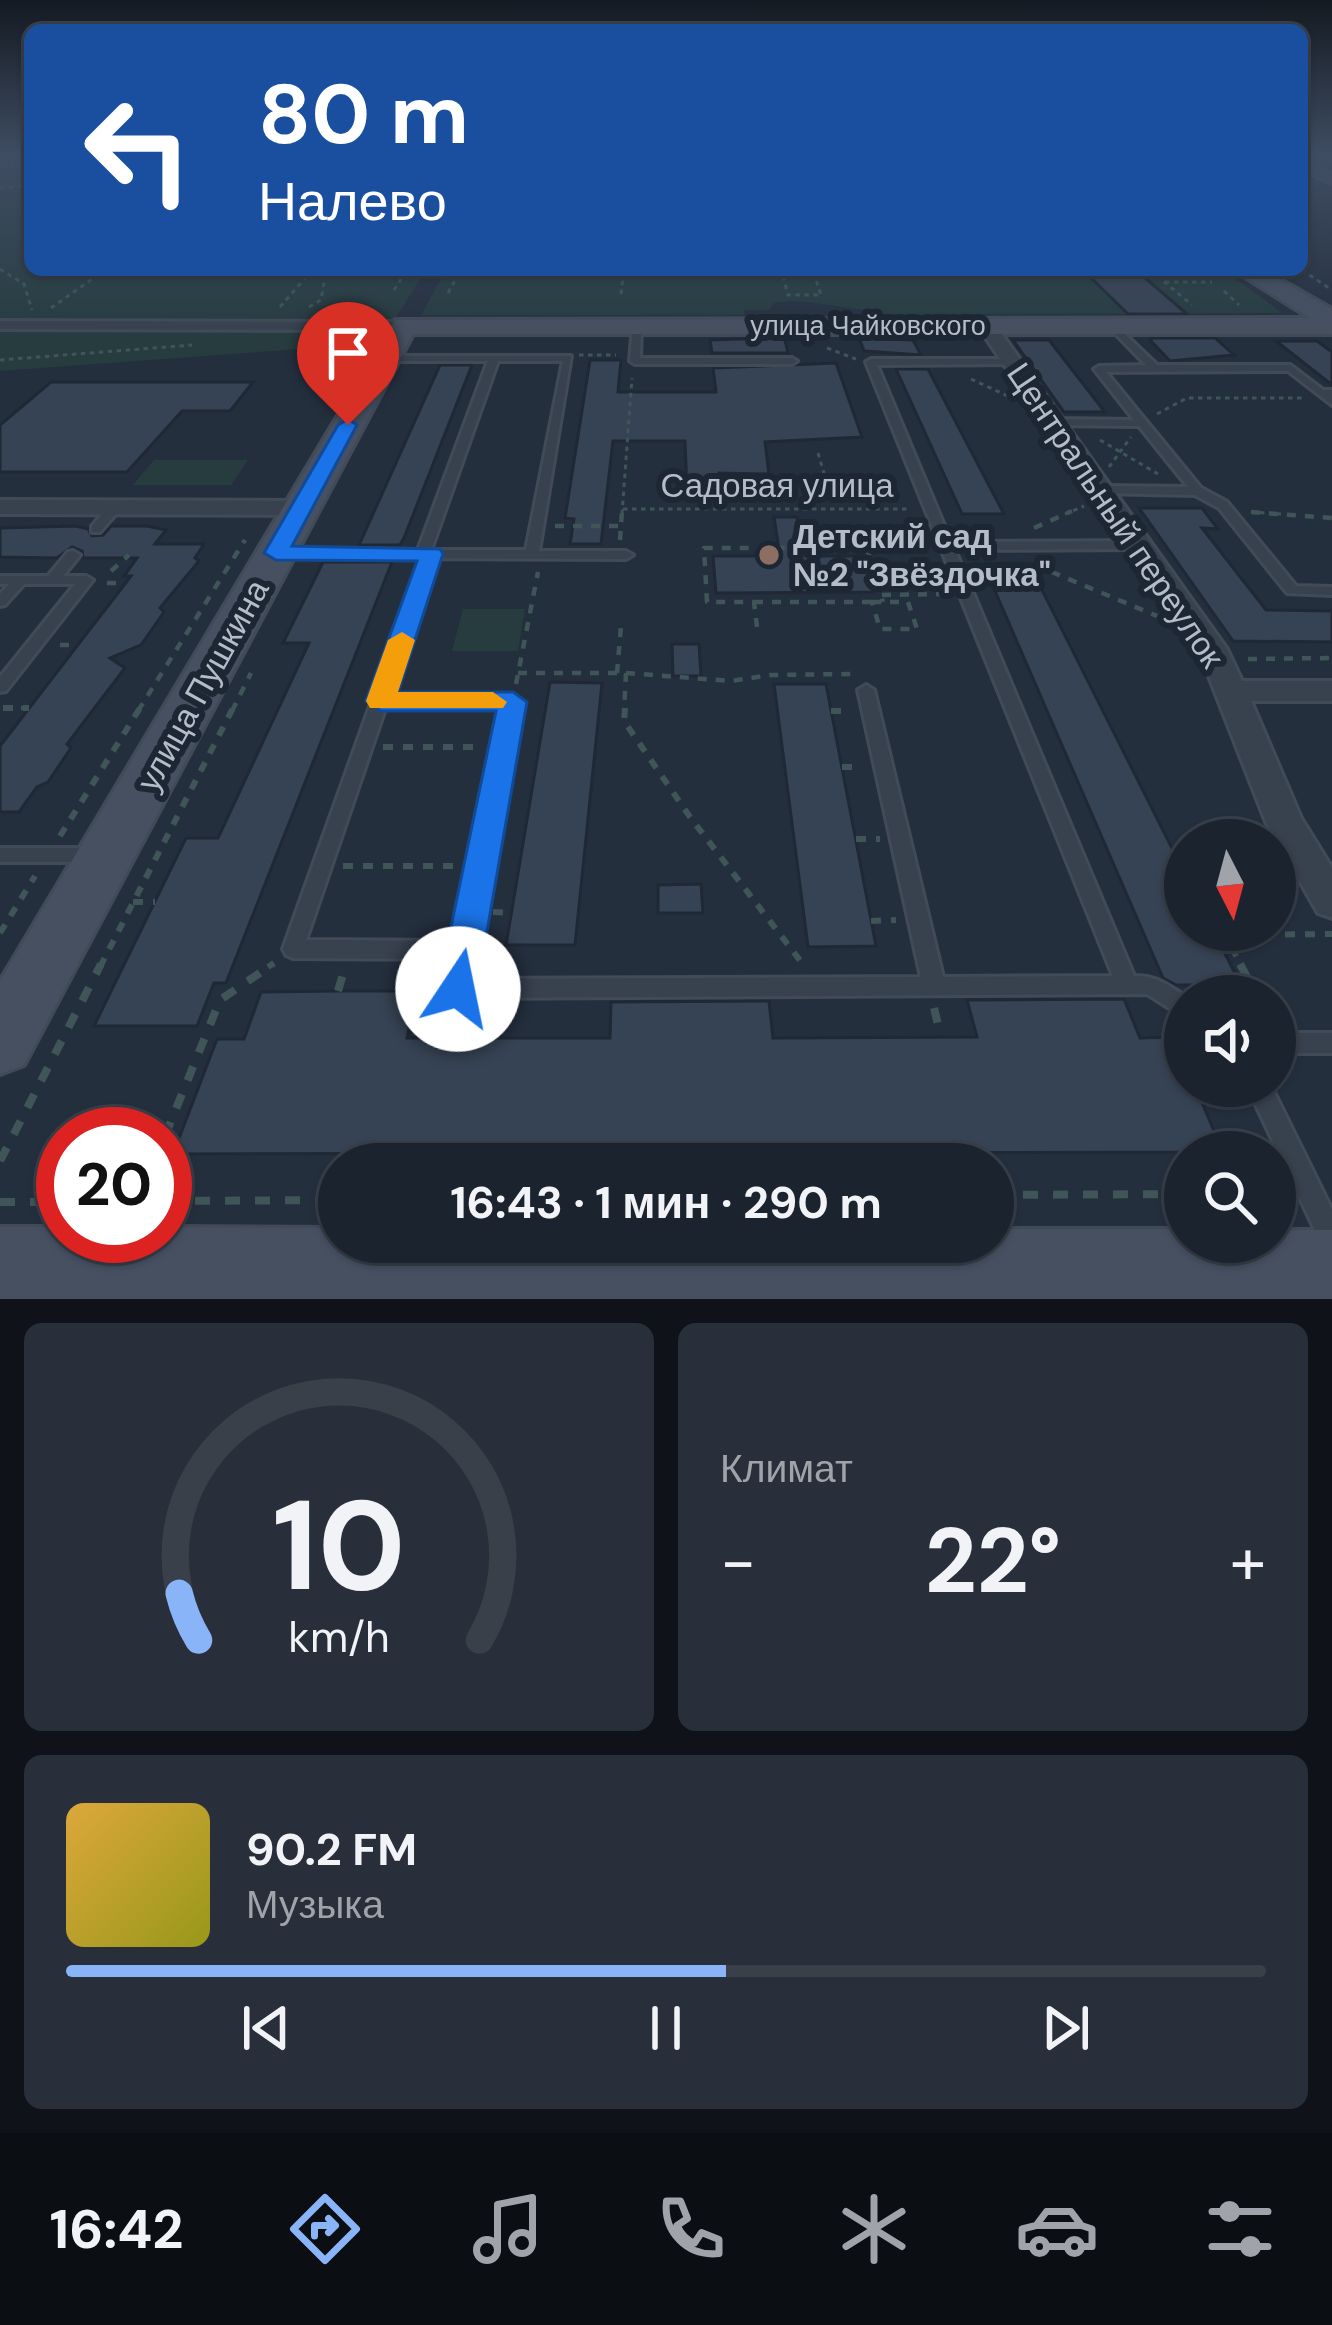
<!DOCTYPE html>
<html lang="ru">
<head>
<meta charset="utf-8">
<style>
	body { margin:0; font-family:"DM Sans",sans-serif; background:#282f3a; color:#f1f3f6; height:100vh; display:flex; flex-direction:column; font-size:45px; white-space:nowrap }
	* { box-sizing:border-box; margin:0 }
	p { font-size:39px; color:#a0a4aa }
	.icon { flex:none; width:66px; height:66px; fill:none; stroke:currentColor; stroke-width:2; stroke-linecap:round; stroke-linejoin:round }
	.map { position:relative; height:1299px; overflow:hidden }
	.side { display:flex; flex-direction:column; gap:24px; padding:24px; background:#0f1319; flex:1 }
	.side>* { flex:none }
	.top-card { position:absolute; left:24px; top:24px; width:1284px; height:252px; border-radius:18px; box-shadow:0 3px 9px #0004,0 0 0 3px #39404a; background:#1a4fa0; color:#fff; overflow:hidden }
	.needle { width:78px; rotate:174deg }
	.buttons { position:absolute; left:1164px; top:819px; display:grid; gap:24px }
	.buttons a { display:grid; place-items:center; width:132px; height:132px; border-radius:50%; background:#1b232e; box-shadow:0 3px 9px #0004,0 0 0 3px #39404a; font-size:60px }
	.speed { position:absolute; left:36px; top:1107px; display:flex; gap:24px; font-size:60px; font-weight:700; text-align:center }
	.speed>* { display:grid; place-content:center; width:156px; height:156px; border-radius:50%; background:#1b232e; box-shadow:0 3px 9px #0004,0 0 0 3px #39404a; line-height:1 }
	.speed .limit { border:18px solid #d22; background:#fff; color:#111 }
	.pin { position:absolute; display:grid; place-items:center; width:102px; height:102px; color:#fff; margin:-123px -51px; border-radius:50% 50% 50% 0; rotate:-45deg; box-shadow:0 0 12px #0007 }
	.pin .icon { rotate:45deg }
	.me { position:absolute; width:132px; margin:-66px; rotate:11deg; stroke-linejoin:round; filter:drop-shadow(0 0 9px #0008) }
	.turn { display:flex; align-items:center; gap:42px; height:252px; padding:0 36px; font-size:54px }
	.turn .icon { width:156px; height:156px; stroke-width:2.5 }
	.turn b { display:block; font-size:84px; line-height:102px }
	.big { font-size:90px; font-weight:700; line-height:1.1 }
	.side .tile { flex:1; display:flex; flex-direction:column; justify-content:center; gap:18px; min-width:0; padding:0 42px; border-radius:18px; background:#282f3a }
	.side .dial { align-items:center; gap:0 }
	.dial svg { height:312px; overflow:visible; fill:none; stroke:#39404a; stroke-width:7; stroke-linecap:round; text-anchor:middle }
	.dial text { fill:#f1f3f6; stroke:none }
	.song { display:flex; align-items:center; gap:36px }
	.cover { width:144px; height:144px; border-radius:18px; background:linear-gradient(135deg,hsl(40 70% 55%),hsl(60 70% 35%)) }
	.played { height:12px; border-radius:6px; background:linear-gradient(90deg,#8ab4f8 55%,#39404a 55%) }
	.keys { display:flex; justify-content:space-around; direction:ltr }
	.heat { display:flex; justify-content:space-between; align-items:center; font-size:66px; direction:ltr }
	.side .tiles { flex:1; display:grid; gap:24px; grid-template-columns:1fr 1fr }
	.tile:last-child { grid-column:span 2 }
	.trip { position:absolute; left:318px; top:1143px; width:696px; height:120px; border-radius:60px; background:#1b232e; box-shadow:0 3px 9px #0004,0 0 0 3px #39404a; font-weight:700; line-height:120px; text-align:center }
	.tab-bar { display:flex; height:192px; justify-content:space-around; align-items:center; background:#0b0e12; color:#a0a4aa }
	.tab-bar .icon { width:84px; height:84px }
	.tab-bar .current { color:#8ab4f8 }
	.tab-bar b { font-size:54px; color:#f1f3f6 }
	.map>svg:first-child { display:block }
</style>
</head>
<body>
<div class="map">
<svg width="1332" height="1299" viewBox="0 0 1332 1299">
	<rect width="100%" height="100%" fill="#242f3e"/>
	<g fill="#263c3f">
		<polygon points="0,157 30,157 30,270 426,270 380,343 0,371"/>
		<path d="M446,270h778l58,43 -406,2 -2,-5c-34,0 -64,-13 -100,-7l-5,7h-25v5h-323z"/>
		<polygon points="154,460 248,460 231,485 133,485"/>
		<polygon points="463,609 525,609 518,651 452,651"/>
	</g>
	<g fill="#364354" stroke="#1f2835" stroke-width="3">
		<polygon points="1083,270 1136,270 1187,314 1128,314"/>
		<polygon points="776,338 785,340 788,353 712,353 710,340"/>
		<polygon points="859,338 913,340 921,355 864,351"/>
		<polygon points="1153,338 1215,338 1234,355 1170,361 1150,340"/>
		<polygon points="1013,340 1049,340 1105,412 1064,412"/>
		<polygon points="1276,341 1317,341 1332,352 1332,385"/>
		<polygon points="590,360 621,360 618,392 716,392 713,368 836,363 862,437 765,442 769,474 719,473 720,491 687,491 685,441 613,441 601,544 570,544 574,519 565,518"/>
		<polygon points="440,365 472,365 404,538 400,545 359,545"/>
		<polygon points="896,369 928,369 1004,514 962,514"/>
		<polygon points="51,382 253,382 230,411 182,411 127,472 0,472 0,425"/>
		<polygon points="1139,508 1202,508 1218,529 1202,528 1266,610 1332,611 1332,642 1233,641"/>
		<polygon points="774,517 797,517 805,556 862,556 873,592 716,593 713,556 780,556"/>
		<polygon points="76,526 88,529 92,536 103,535 111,526 147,526 166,530 155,544 204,544 195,558 199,561 160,608 164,612 141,645 110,658 125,668 67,744 71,748 48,782 37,787 19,812 0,812 0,746 131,576 124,576 137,558 83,558 82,551 72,547 57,558 0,557 0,528"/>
		<polygon points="323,562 392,562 226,983 214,983 197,1026 94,1026 186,838 218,838 309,643 283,643"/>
		<polygon points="985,568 1031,568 1185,874 1185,930 1213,930 1241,985 1176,985 1163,978"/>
		<polygon points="672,644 699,644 701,676 673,676"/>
		<polygon points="550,682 602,683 575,945 506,945"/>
		<polygon points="774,684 826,684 876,946 808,947"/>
		<polygon points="701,884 703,913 658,913 658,885"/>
		<polygon points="338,991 417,991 407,1038 610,1038 611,1002 769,1001 773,1038 977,1037 967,1000 1124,999 1140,1038 1174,1037 1185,1063 1185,1086 1195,1086 1223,1152 173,1154 217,1039 244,1039 261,992"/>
	</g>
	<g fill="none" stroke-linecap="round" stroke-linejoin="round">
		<g stroke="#414a57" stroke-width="6">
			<g id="service">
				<polygon points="637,323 641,326 640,358 792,358 797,361 792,364 635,364 630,361 633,326"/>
				<polygon points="1113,323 1157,365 1290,365 1323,390 1332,390 1332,405 1288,371 1106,372 1201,488 1227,502 1296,586 1332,587 1332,595 1287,593 1219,508 1195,495 1098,493 1096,490 1102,486 1188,487 1139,426 1054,425 1049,422 1054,419 1134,420 1094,369 1099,366 1146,365 1110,328 1110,324"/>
				<path d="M383,356h188l-32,195h87l7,4 -7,4 -190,-1 -47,138 124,1 8,5 -51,277 451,-2 -63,-287 8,-5 8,5 69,287 170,-1 -247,-614 5,-3h141l5,3 -2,2 -138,1 74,177 189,-1 7,4 -7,4 -185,1 179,426c23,0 32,8 51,20v22l-38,-24 -689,4 -8,-2 -3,-7 6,-30 -160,-1 -7,-3 -3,-6 140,-391 -144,-1 -7,-4 7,-4 139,1 70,-189h-102l-3,-1zM498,361h65l-37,189h-95zM386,706l118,1 -48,234 -150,-1z"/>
				<polygon points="115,503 121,507 119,510 100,532 92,532 92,526 111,504"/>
				<polygon points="73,551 80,555 63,576 86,576 93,580 6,691 0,692 0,677 75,584 24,584 5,605 0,606 0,594 9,584 0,584 0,576 48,576 68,552"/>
				<polygon points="0,848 91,848 98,850 100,855 98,860 91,862 0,862"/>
				<rect x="1275" y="1033" width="57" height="20"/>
				<polygon points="1247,1086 1271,1086 1332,1210 1332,1251 1323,1247"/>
			</g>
		</g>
		<g stroke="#414a57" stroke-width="6">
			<polygon id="pedestrian" points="0,321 404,322 411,326 404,330 0,329"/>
		</g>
		<g stroke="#414a57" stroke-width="6">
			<g id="minor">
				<polygon points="1302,162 1332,174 1332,183 1302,169"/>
				<polygon points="981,322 993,322 1227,649 1242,681 1332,681 1332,701 1251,701 1301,818 1332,868 1332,918 1318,913 1266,822 1201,656 978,326"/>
				<polygon points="0,500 301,501 313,508 301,515 0,514"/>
			</g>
		</g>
		<g stroke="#414a57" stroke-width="6">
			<g id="secondary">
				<polygon points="1234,270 1263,270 1332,309 1332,334 413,334 24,1065 0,1074 0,981 395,320 1310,318"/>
				<polygon points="0,1227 63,1227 63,1236 165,1236 165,1227 339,1228 339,1242 993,1242 993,1229 1185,1229 1185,1242 1275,1242 1275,1230 1332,1230 1332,1299 0,1299"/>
			</g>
		</g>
		<g stroke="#3f5557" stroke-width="3" stroke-dasharray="4.5 4.5" stroke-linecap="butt">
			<polyline points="0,164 30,165"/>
			<polyline points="26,186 30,173"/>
			<polyline points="0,188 30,186"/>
			<polyline points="0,269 24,284 32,310"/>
			<polyline points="1150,270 1192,305"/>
			<polyline points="1302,270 1332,290"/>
			<polyline points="1160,275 1202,275"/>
			<polyline points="616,276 923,275"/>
			<polyline points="783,276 788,295 821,295 815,277"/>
			<polyline points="1165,282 1212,282"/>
			<polyline points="394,290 407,270"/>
			<polyline points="1224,291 1239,305"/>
			<polyline points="448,293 461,270"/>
			<polyline points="621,294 624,270"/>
			<polyline points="280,307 312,270"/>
			<polyline points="309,307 321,300 325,277 334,270"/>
			<polyline points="51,308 105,270"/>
			<polyline points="827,348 856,359"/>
			<polyline points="579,355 616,355"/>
			<polyline points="0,360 192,345"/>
			<polyline points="971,379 1010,397"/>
			<polyline points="1157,414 1187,398 1304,398"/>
			<polyline points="1100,440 1158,474"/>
			<polyline points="818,453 831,497"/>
			<polyline points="1109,467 1131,437"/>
			<polyline points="623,509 911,509"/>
			<polyline points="1251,512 1281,514"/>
			<polyline points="622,514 632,378"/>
			<polyline points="1065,514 1084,506"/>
		</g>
		<g stroke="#3f5557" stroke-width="4.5" stroke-dasharray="9 9" stroke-linecap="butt">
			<polyline points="1251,512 1332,518"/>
			<polyline points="555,526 621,526"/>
			<polyline points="1034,528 1072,511"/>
			<polyline points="620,540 622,511"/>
			<polyline points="1035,565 1157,616"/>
			<polyline points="111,571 129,555"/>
			<polyline points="107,583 125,583"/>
			<polyline points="882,595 948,594"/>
			<polyline points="754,602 872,602"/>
			<polygon points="872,602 908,602 917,629 880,629"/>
			<polyline points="757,627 754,602 707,602 704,548 867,548 883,602"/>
			<polyline points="60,645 78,645"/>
			<polyline points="1248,659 1332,658"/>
			<polyline points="518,673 626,673 624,711"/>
			<polyline points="617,673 621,626"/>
			<polyline points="626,673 731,681 771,675 854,674"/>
			<polyline points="516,684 538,572"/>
			<polyline points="3,708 29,708"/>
			<polyline points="138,711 245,540"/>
			<polyline points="232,711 251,673"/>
		</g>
		<g stroke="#3f5557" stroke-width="6" stroke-dasharray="10 10" stroke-linecap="butt">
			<polyline points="3,708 29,708"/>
			<polyline points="625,708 624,721 690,817 802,963"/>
			<polyline points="831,711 849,711"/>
			<polyline points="383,747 480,747"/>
			<polyline points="842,767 860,767"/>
			<polyline points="60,836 140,708"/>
			<polyline points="856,839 880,839"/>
			<polyline points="343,866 457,866"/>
			<polyline points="133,902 155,902"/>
			<polyline points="493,912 512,913"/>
			<polyline points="871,921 896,920"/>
			<polyline points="1228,930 1225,935 1242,967"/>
			<polyline points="0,933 35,876"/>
			<polyline points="1225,935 1332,934"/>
			<polyline points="100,967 233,708"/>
			<polyline points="268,967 274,963"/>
		</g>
		<g stroke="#3f5557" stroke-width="8" stroke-dasharray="15 15" stroke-linecap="butt">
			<polyline points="1240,964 1257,996"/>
			<polyline points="338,991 343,974"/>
			<polyline points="934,1008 941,1037"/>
			<polyline points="456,1038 462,1008"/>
			<polyline points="165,1136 220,1000 273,964"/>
			<polyline points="969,1152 972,1164"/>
			<polyline points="0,1161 101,964"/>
			<polyline points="434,1164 436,1153"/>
			<polyline points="993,1195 1185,1194"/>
			<polyline points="165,1201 339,1200"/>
			<polyline points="0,1202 63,1202"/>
		</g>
		<use href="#service" fill="#38414e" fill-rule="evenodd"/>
		<use href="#pedestrian" fill="#38414e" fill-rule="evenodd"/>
		<use href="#minor" fill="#38414e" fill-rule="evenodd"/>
		<use href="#secondary" fill="#465061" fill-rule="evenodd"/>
	</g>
	<linearGradient id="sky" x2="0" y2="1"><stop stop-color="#141a22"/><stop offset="0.46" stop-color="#3f4d63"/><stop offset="1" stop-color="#3f4d63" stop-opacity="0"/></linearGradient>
	<rect width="1332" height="339" fill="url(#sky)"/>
	<polygon fill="#1a73e8" stroke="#114b97" stroke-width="3" points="348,419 357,425 292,546 440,549 443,554 398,692 513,692 527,702 477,989 472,1001 458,1006 444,1001 438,989 496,711 381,711 366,701 417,561 276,560 264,553 338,425"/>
	<polygon fill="#f59e0b" points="402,632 415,640 398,692 493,692 507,702 503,708 370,708 366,701 388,640"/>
	<circle fill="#8d6e63" stroke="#1d2633" stroke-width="4.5" cx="769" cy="555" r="12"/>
	<g text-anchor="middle" stroke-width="12" stroke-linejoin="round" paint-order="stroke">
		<g font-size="27" fill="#b4bcc9" stroke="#1d2633">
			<text x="868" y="335">улица Чайковского</text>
		</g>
		<g font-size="33" fill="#b4bcc9" stroke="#1d2633">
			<text x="777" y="497">Садовая улица</text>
			<text transform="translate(1116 515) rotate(56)" y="12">Центральный переулок</text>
			<text transform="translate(202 685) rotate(-61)" y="12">улица Пушкина</text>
		</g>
		<g font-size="33" font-weight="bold" fill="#b4bcc9" stroke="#1d2633" text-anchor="start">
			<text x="793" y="548">Детский сад<tspan x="793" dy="38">№2 "Звёздочка"</tspan></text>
		</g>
	</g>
</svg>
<div class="buttons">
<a><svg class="needle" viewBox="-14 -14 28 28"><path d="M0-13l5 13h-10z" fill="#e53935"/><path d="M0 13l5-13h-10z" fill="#a0a4aa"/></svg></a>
<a><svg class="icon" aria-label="sound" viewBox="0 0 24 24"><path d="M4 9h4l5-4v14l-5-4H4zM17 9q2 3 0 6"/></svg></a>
<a><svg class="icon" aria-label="search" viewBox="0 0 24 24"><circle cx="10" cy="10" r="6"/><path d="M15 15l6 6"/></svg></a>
</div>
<div class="speed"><div class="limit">20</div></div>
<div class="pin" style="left:348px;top:425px;background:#d93025"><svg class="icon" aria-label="arrive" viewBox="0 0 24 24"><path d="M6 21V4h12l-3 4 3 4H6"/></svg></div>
<svg class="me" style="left:458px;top:989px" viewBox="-20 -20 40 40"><circle r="19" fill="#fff"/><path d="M0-13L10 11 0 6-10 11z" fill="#1a73e8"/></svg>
<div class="trip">16:43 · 1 мин · 290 m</div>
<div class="top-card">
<div class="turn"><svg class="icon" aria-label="left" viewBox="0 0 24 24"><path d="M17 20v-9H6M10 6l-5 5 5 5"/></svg><div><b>80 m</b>Налево</div></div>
</div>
</div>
<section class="side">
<div class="tiles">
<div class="tile dial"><svg viewBox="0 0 100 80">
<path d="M14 69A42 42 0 1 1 86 69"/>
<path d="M14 69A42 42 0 0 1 9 57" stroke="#8ab4f8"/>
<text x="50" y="56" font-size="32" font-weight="700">10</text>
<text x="50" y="72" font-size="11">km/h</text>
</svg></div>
<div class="tile"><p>Климат</p>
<div class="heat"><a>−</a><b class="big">22°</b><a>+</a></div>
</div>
<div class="tile">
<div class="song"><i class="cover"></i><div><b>90.2 FM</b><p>Музыка</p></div></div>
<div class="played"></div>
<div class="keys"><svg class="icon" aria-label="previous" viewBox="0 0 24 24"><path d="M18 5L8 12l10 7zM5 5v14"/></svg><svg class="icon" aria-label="pause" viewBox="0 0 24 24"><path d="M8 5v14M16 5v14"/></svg><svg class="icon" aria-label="next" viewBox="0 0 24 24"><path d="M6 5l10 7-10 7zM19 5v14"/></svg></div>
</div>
</div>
</section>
<nav class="tab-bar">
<b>16:42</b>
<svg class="icon current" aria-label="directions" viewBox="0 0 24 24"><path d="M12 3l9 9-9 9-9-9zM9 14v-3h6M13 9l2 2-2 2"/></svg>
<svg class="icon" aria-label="music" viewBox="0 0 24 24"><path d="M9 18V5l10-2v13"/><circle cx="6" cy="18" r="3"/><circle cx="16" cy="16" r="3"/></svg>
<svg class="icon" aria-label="phone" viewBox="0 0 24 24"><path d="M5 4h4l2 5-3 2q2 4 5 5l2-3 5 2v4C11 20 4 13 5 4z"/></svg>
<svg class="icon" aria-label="climate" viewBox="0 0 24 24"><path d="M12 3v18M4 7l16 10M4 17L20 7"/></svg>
<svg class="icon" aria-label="car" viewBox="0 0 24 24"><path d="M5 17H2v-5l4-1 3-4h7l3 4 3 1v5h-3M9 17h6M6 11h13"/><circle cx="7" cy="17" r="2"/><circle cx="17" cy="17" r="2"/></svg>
<svg class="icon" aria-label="filters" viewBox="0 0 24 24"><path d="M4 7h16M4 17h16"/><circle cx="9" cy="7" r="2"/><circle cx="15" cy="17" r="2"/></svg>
</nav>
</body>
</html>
